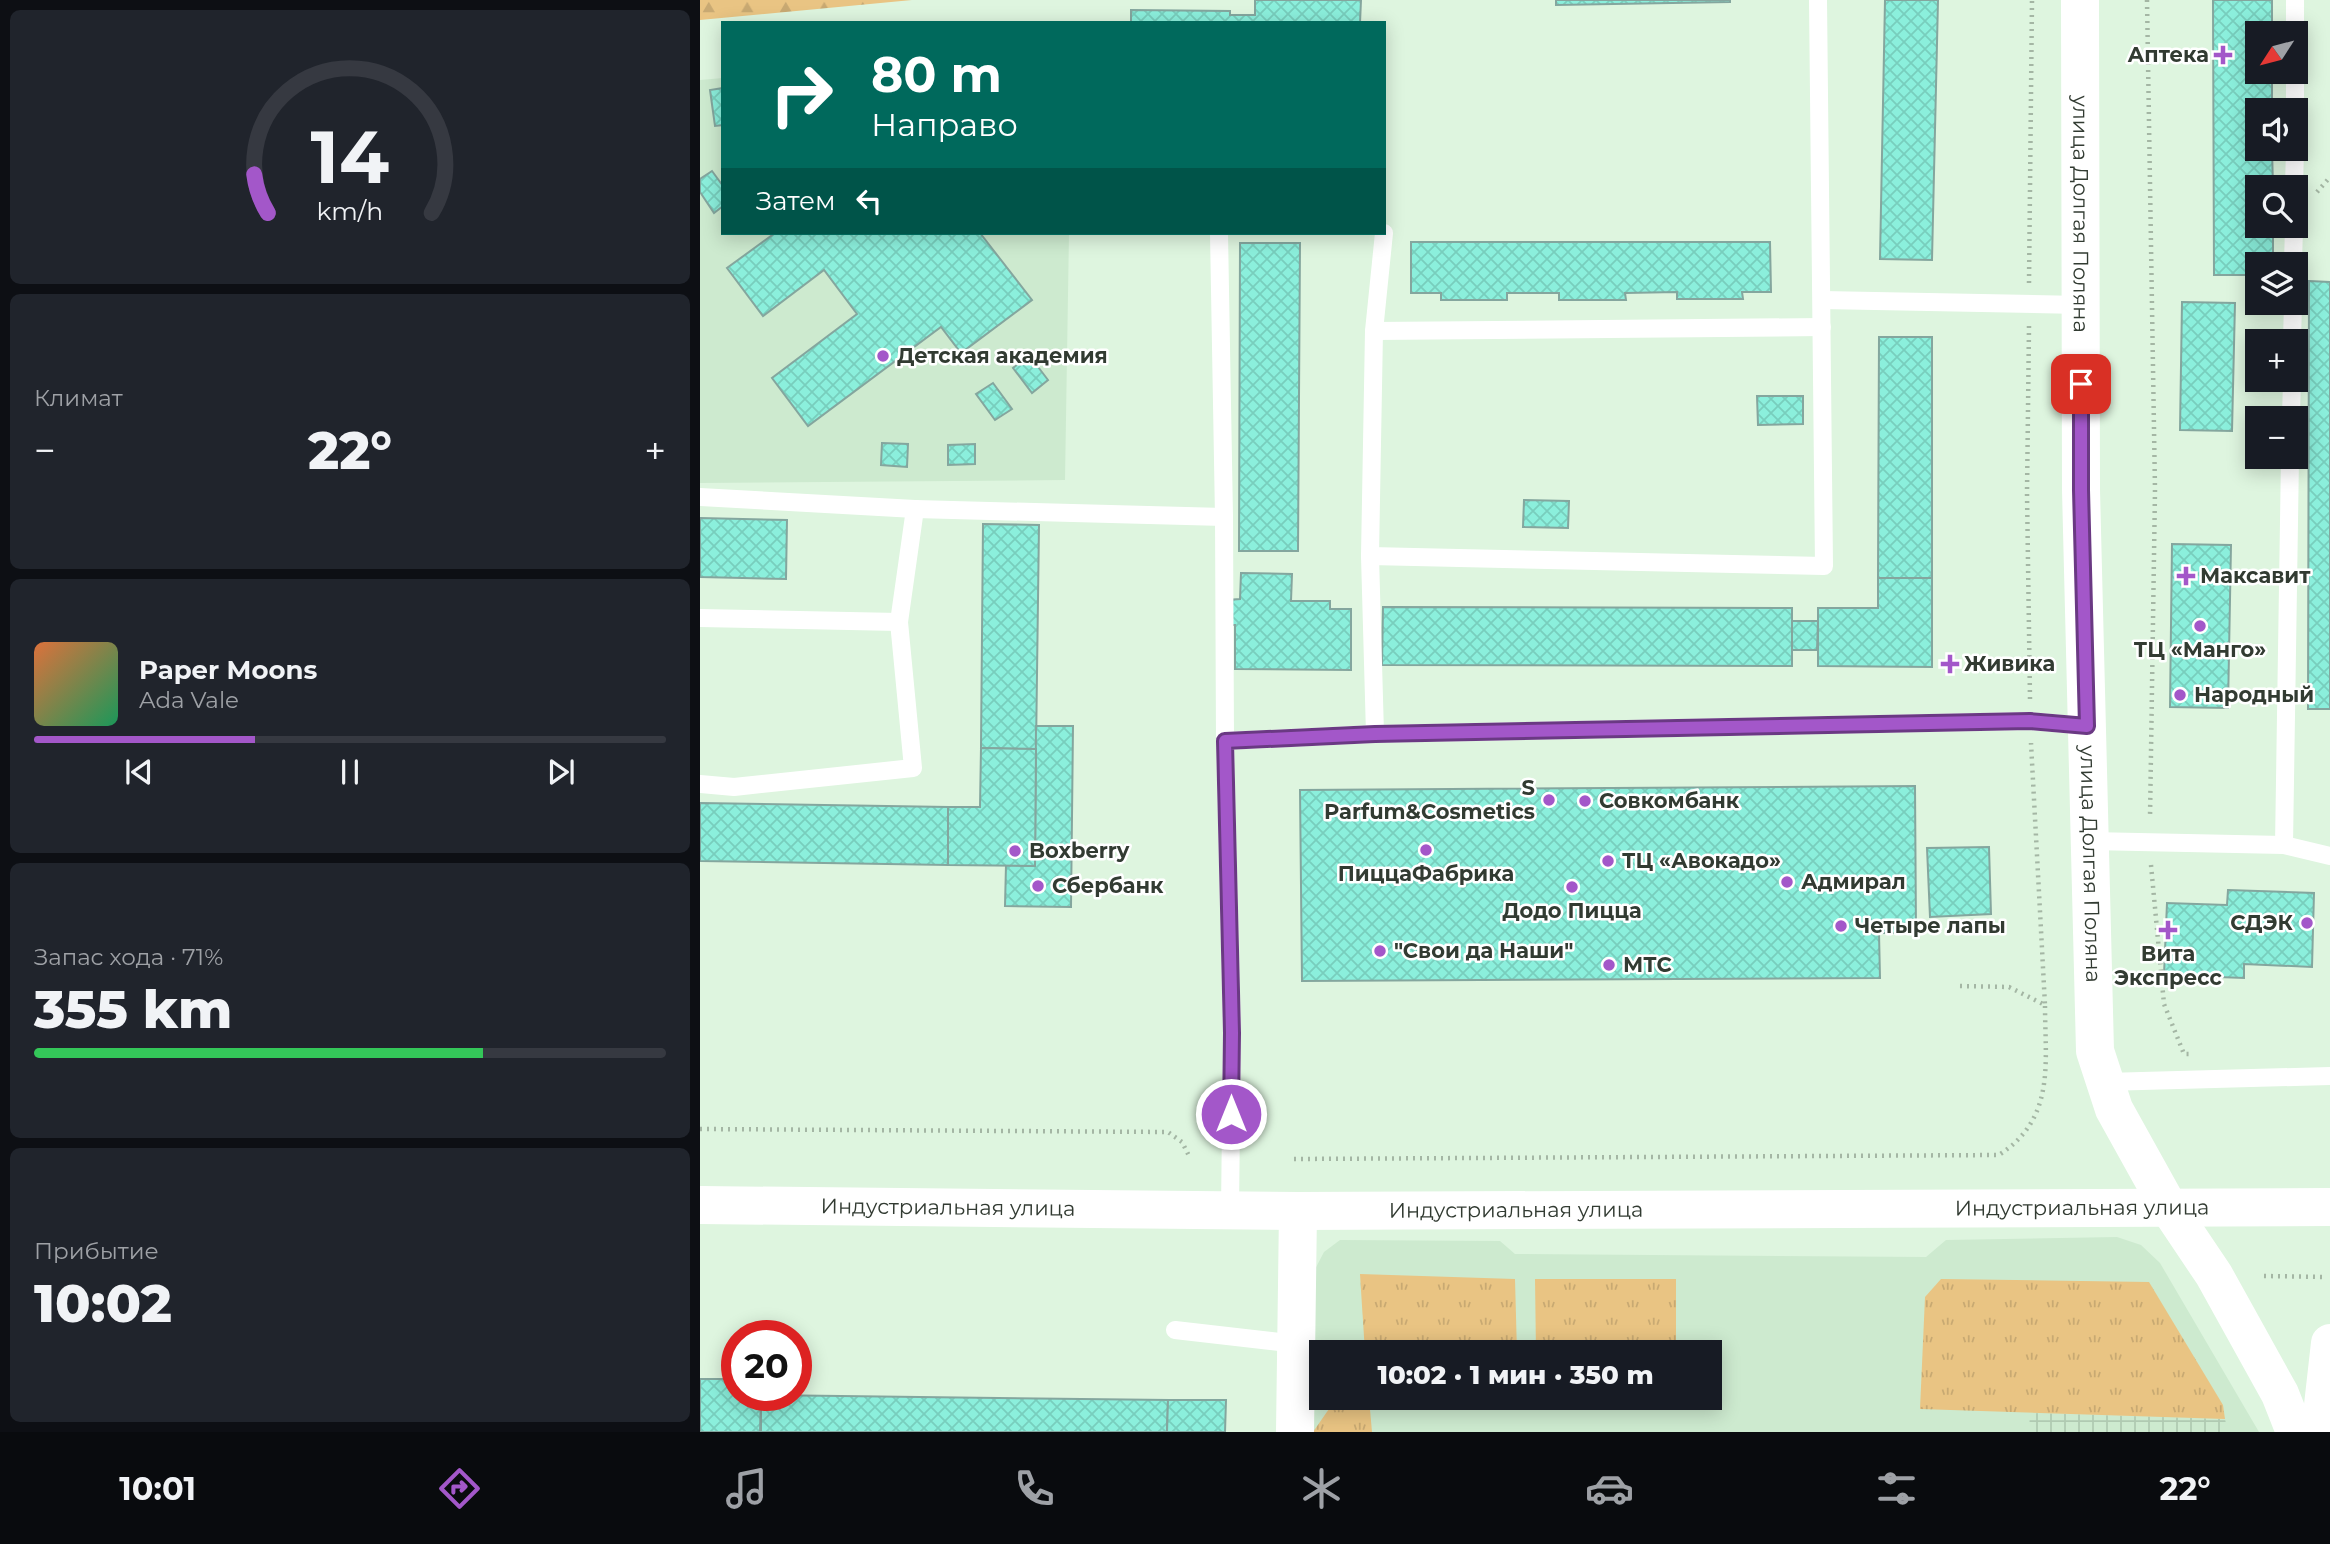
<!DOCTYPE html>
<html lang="ru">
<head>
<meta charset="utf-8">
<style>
	body { margin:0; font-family:Montserrat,sans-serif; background:#20242c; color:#f1f3f6; height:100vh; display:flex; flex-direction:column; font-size:26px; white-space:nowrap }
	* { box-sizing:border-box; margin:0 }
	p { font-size:23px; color:#9ea1a6 }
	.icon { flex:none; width:38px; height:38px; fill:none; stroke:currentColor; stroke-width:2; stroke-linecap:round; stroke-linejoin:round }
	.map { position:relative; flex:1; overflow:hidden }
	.drawer { display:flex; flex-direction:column; gap:10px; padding:10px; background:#0d0f14; width:700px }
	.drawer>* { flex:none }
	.banner { position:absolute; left:21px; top:21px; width:665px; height:214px; border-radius:0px; box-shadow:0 4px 18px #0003; background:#00695c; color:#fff; overflow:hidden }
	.needle { width:46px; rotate:234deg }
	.tools { position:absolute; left:1545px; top:21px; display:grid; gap:14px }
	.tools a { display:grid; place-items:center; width:63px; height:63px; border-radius:0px; background:#171b24; box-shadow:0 4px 18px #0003; font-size:35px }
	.speed { position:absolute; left:21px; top:1320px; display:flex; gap:14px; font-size:35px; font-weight:700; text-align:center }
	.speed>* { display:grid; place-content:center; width:91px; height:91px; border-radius:50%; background:#171b24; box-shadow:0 4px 18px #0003; line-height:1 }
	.speed .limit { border:10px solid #d22; background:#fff; color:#111 }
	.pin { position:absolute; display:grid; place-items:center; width:60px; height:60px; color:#fff; margin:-30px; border-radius:14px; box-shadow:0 4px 10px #0006 }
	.me { position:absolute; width:77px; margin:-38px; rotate:0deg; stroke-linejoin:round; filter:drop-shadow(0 0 5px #0008) }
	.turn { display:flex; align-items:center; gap:24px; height:147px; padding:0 35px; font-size:32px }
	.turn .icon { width:91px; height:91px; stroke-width:2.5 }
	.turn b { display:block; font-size:49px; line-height:60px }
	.then { display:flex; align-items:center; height:66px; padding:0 35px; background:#0003; gap:14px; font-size:26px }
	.big { font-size:52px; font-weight:800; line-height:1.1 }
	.drawer .card { flex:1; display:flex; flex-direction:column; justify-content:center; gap:10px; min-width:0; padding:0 24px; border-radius:10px; background:#20242c }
	.drawer .dial { align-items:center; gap:0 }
	.dial svg { height:182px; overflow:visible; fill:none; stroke:#363941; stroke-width:7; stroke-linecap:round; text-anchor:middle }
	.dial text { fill:#f1f3f6; stroke:none }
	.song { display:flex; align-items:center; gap:21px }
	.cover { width:84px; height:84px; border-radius:10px; background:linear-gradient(135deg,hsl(20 70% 55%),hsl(150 70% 35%)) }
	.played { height:7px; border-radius:4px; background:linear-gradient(90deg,#a357c9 35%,#363941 35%) }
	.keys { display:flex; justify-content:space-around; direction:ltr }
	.heat { display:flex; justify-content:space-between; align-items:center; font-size:38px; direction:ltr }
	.charge { height:10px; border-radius:5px; background:linear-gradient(90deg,#34c759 71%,#363941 0) }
	.trip { position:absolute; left:609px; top:1340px; width:413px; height:70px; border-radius:0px; background:#171b24; box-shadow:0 4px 18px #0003; font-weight:800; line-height:70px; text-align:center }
	.tab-bar { display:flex; height:112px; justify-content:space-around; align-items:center; background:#090b0e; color:#9ea1a6 }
	.tab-bar .icon { width:49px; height:49px }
	.tab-bar .selected { color:#a357c9 }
	.tab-bar b { font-size:32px; color:#f1f3f6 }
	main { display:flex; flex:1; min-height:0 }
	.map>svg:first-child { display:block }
</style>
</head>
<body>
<main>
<section class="drawer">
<div class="card dial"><svg viewBox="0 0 100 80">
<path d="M14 69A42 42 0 1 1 86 69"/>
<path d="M14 69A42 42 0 0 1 8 52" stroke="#a357c9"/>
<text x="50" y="56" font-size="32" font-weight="700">14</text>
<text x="50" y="72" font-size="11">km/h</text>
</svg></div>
<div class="card"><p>Климат</p>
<div class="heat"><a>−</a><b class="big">22°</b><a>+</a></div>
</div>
<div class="card">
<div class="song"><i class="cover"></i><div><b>Paper Moons</b><p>Ada Vale</p></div></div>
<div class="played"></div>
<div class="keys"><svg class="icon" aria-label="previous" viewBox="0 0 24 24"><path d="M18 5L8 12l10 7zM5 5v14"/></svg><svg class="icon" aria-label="pause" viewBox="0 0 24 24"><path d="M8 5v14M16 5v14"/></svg><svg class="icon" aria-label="next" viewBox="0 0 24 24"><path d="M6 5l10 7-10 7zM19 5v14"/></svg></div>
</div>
<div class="card"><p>Запас хода · 71%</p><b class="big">355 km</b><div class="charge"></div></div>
<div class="card"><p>Прибытие</p><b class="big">10:02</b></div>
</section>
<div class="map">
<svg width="1630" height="1432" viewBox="0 0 1630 1432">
	<defs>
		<pattern id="industrial-grid" width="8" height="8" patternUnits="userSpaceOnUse" patternTransform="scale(1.75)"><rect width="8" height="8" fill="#cdeacf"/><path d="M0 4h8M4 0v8" fill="none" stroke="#b0cab2"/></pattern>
		<pattern id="grass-tufts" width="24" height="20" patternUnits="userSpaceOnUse" patternTransform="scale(1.75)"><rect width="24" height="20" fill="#e9c483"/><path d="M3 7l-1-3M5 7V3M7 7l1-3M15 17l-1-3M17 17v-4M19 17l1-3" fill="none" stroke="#c8a972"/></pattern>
		<pattern id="forest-firs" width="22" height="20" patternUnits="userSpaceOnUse" patternTransform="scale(1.75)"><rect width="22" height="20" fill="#e9c483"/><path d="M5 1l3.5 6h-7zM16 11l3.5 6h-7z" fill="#c8a972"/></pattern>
		<pattern id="building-cross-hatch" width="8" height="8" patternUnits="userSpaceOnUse" patternTransform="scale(1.75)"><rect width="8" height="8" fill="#8befdc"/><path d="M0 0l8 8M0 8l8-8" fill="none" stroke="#78cebd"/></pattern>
	</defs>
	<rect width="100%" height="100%" fill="#def5df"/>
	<g fill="#cdeacf" fill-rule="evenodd">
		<polygon points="23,78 23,233 369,233 365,480 0,483 0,80"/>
		<path d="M1417,1237l24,8 19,18 99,169h-951l3,-155 13,-25 16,-12 160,1 15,13 411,3 20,-17zM621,1353h389v45h-389z"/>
	</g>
	<polygon fill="url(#industrial-grid)" points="1330,1413 1525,1419 1528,1432 1329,1432"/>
	<g fill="url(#grass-tufts)">
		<polygon points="660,1274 815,1279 817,1353 665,1353"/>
		<polygon points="835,1279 976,1279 976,1353 836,1353"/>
		<polygon points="1241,1279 1449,1282 1523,1405 1525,1419 1220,1409 1225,1297"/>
		<polygon points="643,1398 669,1398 672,1432 613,1432 631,1406"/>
	</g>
	<polygon fill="url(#forest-firs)" points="0,0 212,0 0,20"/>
	<g fill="url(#building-cross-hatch)" stroke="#84a69e" stroke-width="2">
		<polygon points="555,0 661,0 660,23 431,23 431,10 530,11 530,15 555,15"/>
		<polygon points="856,0 1030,0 1030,2 856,5"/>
		<polygon points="1185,0 1238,0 1232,260 1180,259"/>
		<polygon points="1513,0 1572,0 1572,33 1558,33 1558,72 1572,72 1572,110 1558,110 1558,149 1572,149 1573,187 1558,187 1558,226 1573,226 1573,264 1558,264 1558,275 1514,275"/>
		<polygon points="23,88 23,125 15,126 10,90"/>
		<polygon points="12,171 23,186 23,206 14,213 0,192 0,179"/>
		<polygon points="75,233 280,233 332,300 261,353 241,327 108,426 72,378 157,314 124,270 63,316 27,268"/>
		<polygon points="711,242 1070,242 1071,292 1042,292 1043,299 977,299 977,292 925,293 926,300 859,300 859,293 807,293 807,300 741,300 741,293 711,293"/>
		<polygon points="540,243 600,243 598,551 539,551"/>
		<polygon points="1609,281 1630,282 1630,709 1608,709"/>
		<polygon points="1482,302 1535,303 1532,431 1480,430"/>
		<polygon points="1179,337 1232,337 1232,578 1178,578"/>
		<polygon points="329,355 348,380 332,393 313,368"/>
		<polygon points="293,383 312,409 295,420 276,394"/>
		<polygon points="1057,396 1103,396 1103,424 1058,425"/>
		<polygon points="182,443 208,444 207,467 181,465"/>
		<polygon points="275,444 275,464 248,465 248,445"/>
		<polygon points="824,500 869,501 868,528 823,527"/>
		<polygon points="0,518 87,520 86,579 0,577"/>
		<polygon points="283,524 339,525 336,749 281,748"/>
		<polygon points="1472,544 1531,545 1528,708 1470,707"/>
		<polygon points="541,573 592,574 591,601 630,601 630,609 651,609 651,670 535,669 535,625 527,625 527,600 540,599"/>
		<polygon points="1178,578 1232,578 1232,667 1118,666 1118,608 1178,608"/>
		<polygon points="683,607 1092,608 1092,666 682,665"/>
		<polygon points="1092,621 1118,621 1117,650 1092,650"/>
		<polygon points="336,726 373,726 371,907 305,906 306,865 335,866"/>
		<polygon points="281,748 336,749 335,866 248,865 248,807 280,807"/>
		<polygon points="1215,786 1216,933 1179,933 1180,978 602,981 600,790"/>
		<polygon points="0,803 248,807 248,865 0,861"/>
		<polygon points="1289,847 1291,914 1230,917 1227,848"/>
		<polygon points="1528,890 1614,893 1612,967 1544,964 1544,978 1464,975 1467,903 1527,905"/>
		<polygon points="0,1379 37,1379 37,1395 61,1395 60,1432 0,1432"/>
		<polygon points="61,1395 468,1400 467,1432 61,1432"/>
		<polygon points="468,1400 526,1400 525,1432 467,1432"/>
	</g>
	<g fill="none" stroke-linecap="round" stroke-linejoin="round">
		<g stroke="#a4b6a4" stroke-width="4.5" stroke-dasharray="2 5" stroke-linecap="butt">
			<polyline points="1447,0 1455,490 1450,818"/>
			<polyline points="1617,192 1630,177"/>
			<polyline points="1329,283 1332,0"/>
			<polyline points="1329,326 1327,493 1330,699"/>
			<polyline points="1451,865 1464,1004 1484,1054 1489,1054"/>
			<polyline points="1260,986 1309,987 1345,1005 1331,743"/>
			<polyline points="0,1129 468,1132 482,1142 490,1158"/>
			<path d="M594,1159l705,-4c57,-37 46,-92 46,-150"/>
			<polyline points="1564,1276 1626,1277"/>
		</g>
		<g stroke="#fff" stroke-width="18">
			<polyline points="1595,33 1595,0"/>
			<polyline points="1595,110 1595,72"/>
			<polyline points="1594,187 1595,149"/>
			<polyline points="519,233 524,517 525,741 532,1033 530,1210"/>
			<polyline points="684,233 674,331 1122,327"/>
			<polyline points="1593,264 1594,226"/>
			<polyline points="1122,300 1381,305"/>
			<polyline points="1592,341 1593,303"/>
			<polyline points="1591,418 1592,380"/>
			<polyline points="0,497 215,509"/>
			<polyline points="670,556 674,331"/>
			<polyline points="0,618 199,622"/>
			<polyline points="675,734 670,556 1124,566 1118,0"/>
			<polyline points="525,741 675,734 1330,721 1387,726"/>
			<polyline points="0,784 34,787 213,768 199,622 215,509 524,517"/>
			<polyline points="1390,841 1584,845 1630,856"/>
			<polyline points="1584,845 1590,457"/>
			<polyline points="1405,1082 1630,1076"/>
			<polyline points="475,1330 597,1344"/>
		</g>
		<polyline stroke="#fff" stroke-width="38" points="595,1432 598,1211"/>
		<g stroke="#fff" stroke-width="38">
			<path id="s1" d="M1380,0l1,490 14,561 19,58 55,99 45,67 66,119 15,38"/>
			<polyline points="1620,1432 1630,1343"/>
		</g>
		<path stroke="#fff" stroke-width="38" id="s2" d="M0,1205l598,6 1032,-4"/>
	</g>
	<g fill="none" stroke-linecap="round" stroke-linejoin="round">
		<g stroke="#6a3983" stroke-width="18">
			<polyline id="route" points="531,1114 532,1033 525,741 675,734 1330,721 1387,726 1381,490 1381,384"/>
		</g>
		<use href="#route" stroke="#a357c9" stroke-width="12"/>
	</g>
	<g fill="#a357c9" stroke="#fff" stroke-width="2.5">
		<path d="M1519.5 44.5h7v7h7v7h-7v7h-7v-7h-7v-7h7z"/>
		<circle cx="183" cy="356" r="7"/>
		<path d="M1482.5 565.5h7v7h7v7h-7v7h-7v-7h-7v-7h7z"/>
		<circle cx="1500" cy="626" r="7"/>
		<path d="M1246.5 653.5h7v7h7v7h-7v7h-7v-7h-7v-7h7z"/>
		<circle cx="1480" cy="695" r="7"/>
		<circle cx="849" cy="800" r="7"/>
		<circle cx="885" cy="801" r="7"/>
		<circle cx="726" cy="850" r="7"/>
		<circle cx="315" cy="851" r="7"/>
		<circle cx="908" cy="861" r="7"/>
		<circle cx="1087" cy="882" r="7"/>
		<circle cx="338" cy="886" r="7"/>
		<circle cx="872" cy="887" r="7"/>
		<circle cx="1607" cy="923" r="7"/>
		<circle cx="1141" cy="926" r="7"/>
		<path d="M1464.5 919.5h7v7h7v7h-7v7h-7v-7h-7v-7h7z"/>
		<circle cx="680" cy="951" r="7"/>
		<circle cx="909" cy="965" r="7"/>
	</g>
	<g text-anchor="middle" stroke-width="5" stroke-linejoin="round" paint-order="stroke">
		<g font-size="21" font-weight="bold" fill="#323b32" stroke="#fff" text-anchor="start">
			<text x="1509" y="62" text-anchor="end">Аптека</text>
			<text x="197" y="363">Детская академия</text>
			<text x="1500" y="583">Максавит</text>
			<text x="1500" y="657" text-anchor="middle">ТЦ «Манго»</text>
			<text x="1264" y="671">Живика</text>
			<text x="1494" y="702">Народный</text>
			<text x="835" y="795" text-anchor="end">S<tspan x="835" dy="24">Parfum&amp;Cosmetics</tspan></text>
			<text x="899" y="808">Совкомбанк</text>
			<text x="329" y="858">Boxberry</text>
			<text x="922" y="868">ТЦ «Авокадо»</text>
			<text x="726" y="881" text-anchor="middle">ПиццаФабрика</text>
			<text x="1101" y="889">Адмирал</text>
			<text x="352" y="893">Сбербанк</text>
			<text x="872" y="918" text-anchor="middle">Додо Пицца</text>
			<text x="1593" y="930" text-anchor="end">СДЭК</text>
			<text x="1155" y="933">Четыре лапы</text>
			<text x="694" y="958">"Свои да Наши"</text>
			<text x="1468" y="961" text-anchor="middle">Вита<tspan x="1468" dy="24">Экспресс</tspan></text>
			<text x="923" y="972">МТС</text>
		</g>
		<g font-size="21" fill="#323b32" stroke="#fff">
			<text dy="7" stroke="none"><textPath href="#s1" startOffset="214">улица Долгая Поляна</textPath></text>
			<text dy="7" stroke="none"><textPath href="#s1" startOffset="864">улица Долгая Поляна</textPath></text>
			<text dy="7" stroke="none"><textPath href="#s2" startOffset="248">Индустриальная улица</textPath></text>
			<text dy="7" stroke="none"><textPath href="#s2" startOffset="1382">Индустриальная улица</textPath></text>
			<text dy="7" stroke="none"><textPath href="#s2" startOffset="816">Индустриальная улица</textPath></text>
		</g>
	</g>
</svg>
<div class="tools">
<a><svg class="needle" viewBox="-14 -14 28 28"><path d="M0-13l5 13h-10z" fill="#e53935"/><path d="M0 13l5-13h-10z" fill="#9ea1a6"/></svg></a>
<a><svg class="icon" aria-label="sound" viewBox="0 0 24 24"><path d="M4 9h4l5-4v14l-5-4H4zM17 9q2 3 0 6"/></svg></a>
<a><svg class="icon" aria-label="search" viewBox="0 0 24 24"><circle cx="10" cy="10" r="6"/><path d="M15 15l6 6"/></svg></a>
<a><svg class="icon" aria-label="layers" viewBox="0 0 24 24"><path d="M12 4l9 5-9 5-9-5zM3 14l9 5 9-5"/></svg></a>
<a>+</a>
<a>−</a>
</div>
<div class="speed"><div class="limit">20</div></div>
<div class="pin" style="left:1381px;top:384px;background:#d93025"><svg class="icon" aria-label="arrive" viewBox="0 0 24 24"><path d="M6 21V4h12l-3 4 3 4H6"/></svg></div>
<svg class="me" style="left:531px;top:1114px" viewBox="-20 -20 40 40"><circle r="17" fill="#a357c9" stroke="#fff" stroke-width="3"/><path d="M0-11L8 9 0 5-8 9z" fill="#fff"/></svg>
<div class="trip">10:02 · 1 мин · 350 m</div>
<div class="banner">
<div class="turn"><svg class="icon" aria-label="right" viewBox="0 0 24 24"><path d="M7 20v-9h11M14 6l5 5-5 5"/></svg><div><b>80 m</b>Направо</div></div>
<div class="then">Затем<svg class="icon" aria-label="left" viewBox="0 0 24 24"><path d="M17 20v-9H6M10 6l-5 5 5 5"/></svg></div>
</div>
</div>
</main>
<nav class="tab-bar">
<b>10:01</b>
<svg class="icon selected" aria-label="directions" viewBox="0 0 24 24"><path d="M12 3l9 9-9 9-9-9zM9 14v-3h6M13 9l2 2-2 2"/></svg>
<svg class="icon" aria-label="music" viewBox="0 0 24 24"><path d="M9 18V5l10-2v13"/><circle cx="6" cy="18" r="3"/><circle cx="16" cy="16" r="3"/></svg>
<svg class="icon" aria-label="phone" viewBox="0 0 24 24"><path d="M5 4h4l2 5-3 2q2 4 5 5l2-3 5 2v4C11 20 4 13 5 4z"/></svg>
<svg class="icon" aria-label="climate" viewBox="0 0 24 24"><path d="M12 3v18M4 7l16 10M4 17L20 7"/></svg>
<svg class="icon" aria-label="car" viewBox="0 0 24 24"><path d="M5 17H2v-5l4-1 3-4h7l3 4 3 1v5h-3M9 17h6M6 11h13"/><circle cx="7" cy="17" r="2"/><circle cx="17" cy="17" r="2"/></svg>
<svg class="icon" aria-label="filters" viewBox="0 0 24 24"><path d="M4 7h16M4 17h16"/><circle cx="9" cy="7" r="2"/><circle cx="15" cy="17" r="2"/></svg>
<b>22°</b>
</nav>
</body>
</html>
